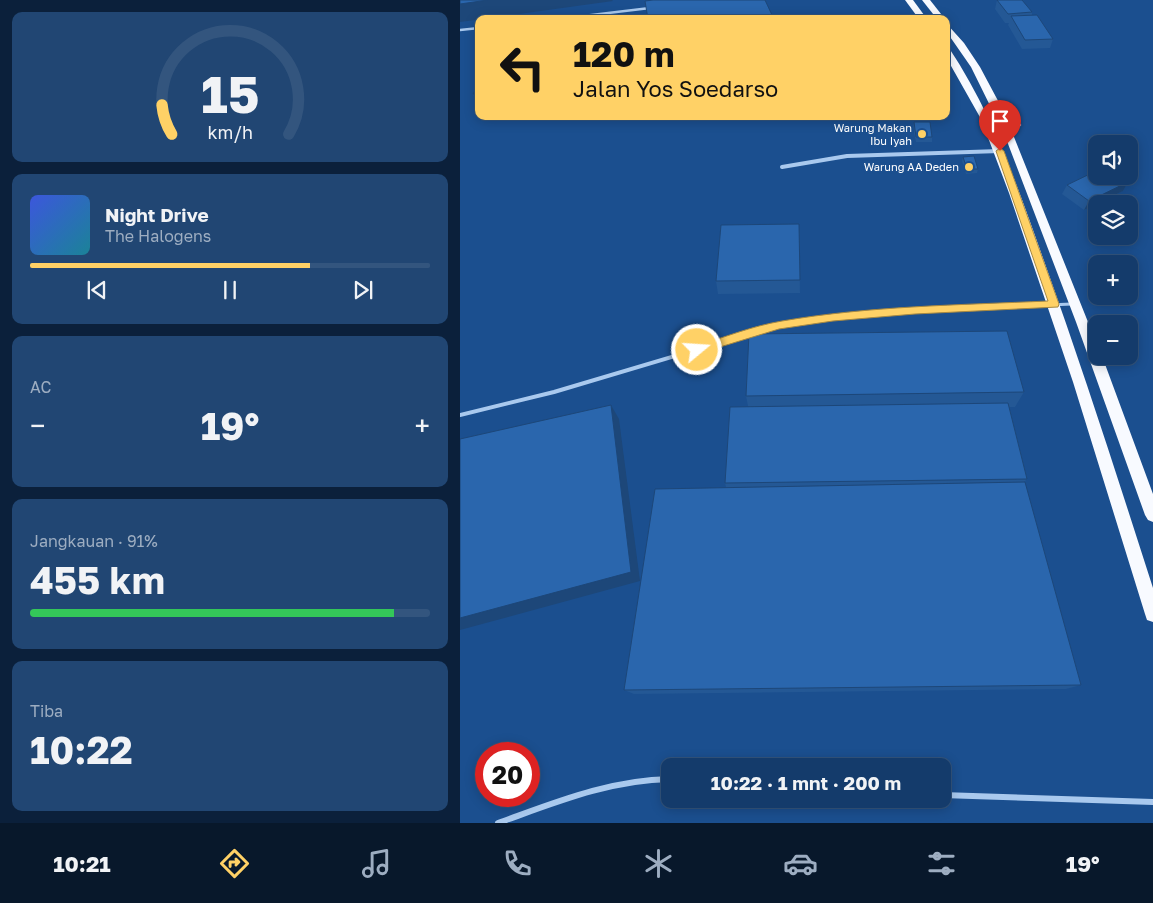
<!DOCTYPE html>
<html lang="id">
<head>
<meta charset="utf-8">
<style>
	body { margin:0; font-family:"Golos Text",sans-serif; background:#214673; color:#f1f3f6; height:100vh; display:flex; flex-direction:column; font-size:19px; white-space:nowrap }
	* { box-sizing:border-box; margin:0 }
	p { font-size:16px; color:#9dadc1 }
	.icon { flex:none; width:28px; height:28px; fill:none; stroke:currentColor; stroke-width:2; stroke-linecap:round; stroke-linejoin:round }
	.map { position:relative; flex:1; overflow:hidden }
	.details { display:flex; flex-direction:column; gap:12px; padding:12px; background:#0b203b; width:460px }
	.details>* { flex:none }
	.hud { position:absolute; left:15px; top:15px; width:475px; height:105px; border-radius:10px; box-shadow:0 2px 12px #0003,0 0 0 1px #33557e; background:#ffd166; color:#111; overflow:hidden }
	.controls { position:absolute; left:628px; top:135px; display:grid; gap:10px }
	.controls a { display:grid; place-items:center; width:50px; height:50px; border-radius:10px; background:#143b6b; box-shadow:0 2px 12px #0003,0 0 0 1px #33557e; font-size:25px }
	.speed { position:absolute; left:15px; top:742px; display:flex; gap:10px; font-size:25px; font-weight:700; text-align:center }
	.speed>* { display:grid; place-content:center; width:65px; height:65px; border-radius:50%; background:#143b6b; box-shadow:0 2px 12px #0003,0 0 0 1px #33557e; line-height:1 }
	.speed .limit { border:8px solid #d22; background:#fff; color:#111 }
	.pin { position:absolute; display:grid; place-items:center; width:42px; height:42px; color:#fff; margin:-51px -21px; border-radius:50% 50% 50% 0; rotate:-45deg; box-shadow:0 0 5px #0007 }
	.pin .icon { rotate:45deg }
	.me { position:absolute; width:55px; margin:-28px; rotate:72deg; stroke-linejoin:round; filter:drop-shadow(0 0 4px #0008) }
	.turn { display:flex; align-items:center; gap:18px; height:105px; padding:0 15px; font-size:22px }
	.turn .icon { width:65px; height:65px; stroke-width:2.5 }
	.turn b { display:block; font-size:35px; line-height:42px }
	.big { font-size:38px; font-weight:700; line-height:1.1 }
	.details .tile { flex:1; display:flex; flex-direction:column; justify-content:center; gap:8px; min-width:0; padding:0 18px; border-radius:10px; background:#214673 }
	.details .dial { align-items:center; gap:0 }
	.dial svg { height:130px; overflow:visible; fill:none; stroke:#33557e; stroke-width:7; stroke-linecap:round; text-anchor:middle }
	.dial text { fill:#f1f3f6; stroke:none }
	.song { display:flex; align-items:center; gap:15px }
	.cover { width:60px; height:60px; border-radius:8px; background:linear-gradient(135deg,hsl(230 70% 55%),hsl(190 70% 35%)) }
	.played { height:5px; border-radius:2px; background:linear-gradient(90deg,#ffd166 70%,#33557e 70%) }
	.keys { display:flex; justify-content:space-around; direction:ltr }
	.heat { display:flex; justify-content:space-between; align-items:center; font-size:28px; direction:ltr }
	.charge { height:8px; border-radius:4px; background:linear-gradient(90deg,#34c759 91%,#33557e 0) }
	.trip { position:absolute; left:201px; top:758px; width:290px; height:50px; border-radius:10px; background:#143b6b; box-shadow:0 2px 12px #0003,0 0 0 1px #33557e; font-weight:700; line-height:50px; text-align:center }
	.menu { display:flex; height:80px; justify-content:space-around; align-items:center; background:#08182b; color:#9dadc1 }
	.menu .icon { width:35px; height:35px }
	.menu .selected { color:#ffd166 }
	.menu b { font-size:22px; color:#f1f3f6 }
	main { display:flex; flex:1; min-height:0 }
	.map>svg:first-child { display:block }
</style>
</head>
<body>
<main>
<section class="details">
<div class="tile dial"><svg viewBox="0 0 100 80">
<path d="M14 69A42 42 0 1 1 86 69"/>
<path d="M14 69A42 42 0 0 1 8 51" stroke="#ffd166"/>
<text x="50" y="56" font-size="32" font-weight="700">15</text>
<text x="50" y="72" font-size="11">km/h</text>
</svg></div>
<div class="tile">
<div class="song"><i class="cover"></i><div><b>Night Drive</b><p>The Halogens</p></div></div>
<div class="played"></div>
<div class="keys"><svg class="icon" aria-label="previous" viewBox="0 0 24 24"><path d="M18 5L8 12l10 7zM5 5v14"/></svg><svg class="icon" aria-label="pause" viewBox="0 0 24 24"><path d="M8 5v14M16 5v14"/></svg><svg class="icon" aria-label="next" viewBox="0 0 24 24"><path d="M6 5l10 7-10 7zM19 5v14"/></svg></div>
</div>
<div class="tile"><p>AC</p>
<div class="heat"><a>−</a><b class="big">19°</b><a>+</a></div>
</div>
<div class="tile"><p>Jangkauan · 91%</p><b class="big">455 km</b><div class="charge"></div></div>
<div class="tile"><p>Tiba</p><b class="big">10:22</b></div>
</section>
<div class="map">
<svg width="693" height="823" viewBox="0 0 693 823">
	<rect width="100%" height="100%" fill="#1b4f8f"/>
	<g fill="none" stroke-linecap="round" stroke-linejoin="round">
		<g stroke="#a9c9ee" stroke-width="2.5">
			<polyline points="98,19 190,8"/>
			<polyline points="0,30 19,28"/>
			<polyline points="546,124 560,125"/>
		</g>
		<polyline stroke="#a9c9ee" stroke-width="3" points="447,311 612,304"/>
		<polyline stroke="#a9c9ee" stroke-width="4" points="0,415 94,392 319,325 373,317 469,309"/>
		<polyline stroke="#a9c9ee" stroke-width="4" points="322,167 387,156 540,151"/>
		<g stroke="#a9c9ee" stroke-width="6">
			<polyline points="482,795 693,802"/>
			<path d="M38,823c56,-20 111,-43 172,-44"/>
		</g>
		<g fill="#f8faff" fill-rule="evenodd">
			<polygon points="445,0 453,0 467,19 459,19"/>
			<polygon points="462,0 470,0 485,19 477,19"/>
			<polygon points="486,23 504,43 520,67 544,112 636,342 636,356 642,356 693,494 693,522 688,520 685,515 616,322 545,136 511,67 486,31"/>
			<path d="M486,48h3c44,66 69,140 95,213 39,108 74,218 109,327v34l-6,-2 -2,-6 -72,-232 -64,-189 -28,-74 -35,-62z"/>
		</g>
	</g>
	<g fill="#245895">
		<polygon points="537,0 572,12 572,15 593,39 590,48 562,49 548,25 549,23 545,23 535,9"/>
		<polygon points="19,83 19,106 13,94"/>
		<polygon points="454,122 472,137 472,142 456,142 453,127"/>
		<polygon points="503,157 518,169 517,173 506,174 502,161"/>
		<polygon points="668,182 663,191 624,210 602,194 607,185"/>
		<polygon points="339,224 340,293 258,294 256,281"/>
		<polygon points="564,392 555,407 549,407 567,479 564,482 621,685 606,689 174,694 164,690 266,487 265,483 288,406 286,396"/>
	</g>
	<g fill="#1d4779">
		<polygon points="28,0 152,0 153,1 0,22 0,4"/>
		<polygon points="312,15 312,19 282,19"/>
		<polygon points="668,182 663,191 624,210 629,201"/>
		<polygon points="151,405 159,419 180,581 0,630 0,618"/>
	</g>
	<g fill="#2a66ad" stroke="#1d4779">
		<polygon points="0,0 28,0 0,4"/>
		<polygon points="193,0 305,0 312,15 282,19 188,19 185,1"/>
		<polygon points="537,0 562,0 572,12 548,14"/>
		<polygon points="577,15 593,39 565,40 551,16"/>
		<polygon points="19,83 19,94 13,94"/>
		<polygon points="454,122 470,122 472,137 456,137"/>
		<polygon points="514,156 518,169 507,169 503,157"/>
		<polygon points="636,171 636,176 660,176 668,182 629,201 607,185"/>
		<polygon points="339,224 340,280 256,281 261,225"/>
		<polygon points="547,331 564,392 286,396 289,334"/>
		<polygon points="548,403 567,479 265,483 270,407"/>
		<polygon points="151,405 171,572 0,618 0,439"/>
		<polygon points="565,482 621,685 164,690 195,489"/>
	</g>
	<path fill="#ffd166" stroke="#a68842" d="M540,148l4,3 55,153 -1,3 -143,7 -82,7 -54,8 -82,25 -3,-1 -2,-3 2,-3c28,-9 58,-21 88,-26 87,-15 177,-16 266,-20l-52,-150z"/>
	<g fill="#ffd166" stroke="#1b4f8f" stroke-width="2">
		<circle cx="462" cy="134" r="5"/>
		<circle cx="509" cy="167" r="5"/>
	</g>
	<g text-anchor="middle" stroke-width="5" stroke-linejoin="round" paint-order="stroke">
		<g font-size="11" fill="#fff" stroke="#1b4f8f" text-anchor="end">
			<text x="452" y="132">Warung Makan<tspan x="452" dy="13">Ibu Iyah</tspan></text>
			<text x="499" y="171">Warung AA Deden</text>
		</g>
	</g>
</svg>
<div class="controls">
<a><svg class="icon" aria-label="sound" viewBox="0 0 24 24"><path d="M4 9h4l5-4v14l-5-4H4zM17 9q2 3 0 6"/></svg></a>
<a><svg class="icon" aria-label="layers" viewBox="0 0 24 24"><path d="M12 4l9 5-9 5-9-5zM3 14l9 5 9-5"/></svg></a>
<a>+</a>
<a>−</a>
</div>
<div class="speed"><div class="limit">20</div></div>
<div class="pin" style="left:540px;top:151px;background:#d93025"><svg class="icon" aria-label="arrive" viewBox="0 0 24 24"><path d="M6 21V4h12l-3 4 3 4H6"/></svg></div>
<svg class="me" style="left:237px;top:350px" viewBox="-20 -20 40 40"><circle r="17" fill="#ffd166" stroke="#fff" stroke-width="3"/><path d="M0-11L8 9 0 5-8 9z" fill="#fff"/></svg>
<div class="trip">10:22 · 1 mnt · 200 m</div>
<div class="hud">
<div class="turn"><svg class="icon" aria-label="left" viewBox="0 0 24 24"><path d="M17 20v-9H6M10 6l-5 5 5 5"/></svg><div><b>120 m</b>Jalan Yos Soedarso</div></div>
</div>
</div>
</main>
<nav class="menu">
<b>10:21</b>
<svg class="icon selected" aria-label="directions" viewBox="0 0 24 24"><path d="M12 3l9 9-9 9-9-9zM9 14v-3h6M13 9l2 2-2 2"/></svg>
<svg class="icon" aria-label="music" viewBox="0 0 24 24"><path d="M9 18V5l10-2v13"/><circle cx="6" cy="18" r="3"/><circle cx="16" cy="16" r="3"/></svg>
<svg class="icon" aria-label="phone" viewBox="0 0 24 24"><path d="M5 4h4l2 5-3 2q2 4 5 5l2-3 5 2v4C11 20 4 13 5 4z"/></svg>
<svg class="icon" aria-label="climate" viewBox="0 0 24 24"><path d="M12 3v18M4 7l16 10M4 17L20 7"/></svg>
<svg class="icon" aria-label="car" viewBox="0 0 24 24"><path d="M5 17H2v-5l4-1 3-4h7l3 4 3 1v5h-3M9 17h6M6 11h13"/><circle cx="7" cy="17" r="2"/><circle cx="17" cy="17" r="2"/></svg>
<svg class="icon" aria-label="filters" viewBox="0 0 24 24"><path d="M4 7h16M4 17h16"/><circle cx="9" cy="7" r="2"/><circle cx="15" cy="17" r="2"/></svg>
<b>19°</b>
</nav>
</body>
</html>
